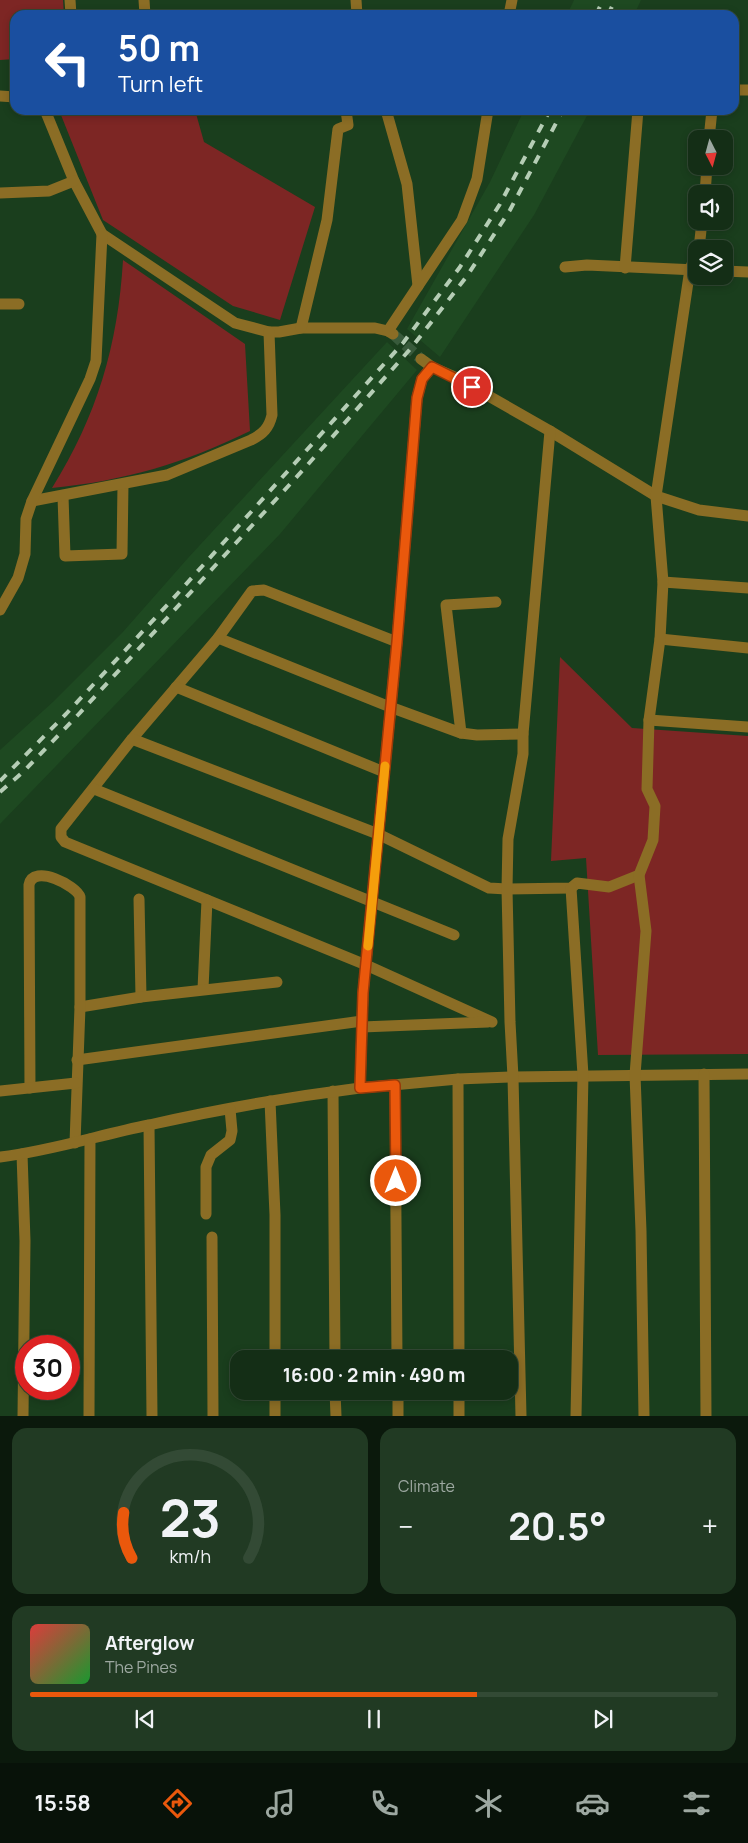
<!DOCTYPE html>
<html lang="en">
<head>
<meta charset="utf-8">
<style>
	body { margin:0; font-family:Manrope,sans-serif; background:#213a23; color:#f1f3f6; height:100vh; display:flex; flex-direction:column; font-size:19px; white-space:nowrap }
	* { box-sizing:border-box; margin:0 }
	p { font-size:16px; color:#9da8a1 }
	.icon { flex:none; width:28px; height:28px; fill:none; stroke:currentColor; stroke-width:2; stroke-linecap:round; stroke-linejoin:round }
	.map { position:relative; height:1416px; overflow:hidden }
	.panel { display:flex; flex-direction:column; gap:12px; padding:12px; background:#0b190c; flex:1 }
	.panel>* { flex:none }
	.hud { position:absolute; left:10px; top:10px; width:729px; height:105px; border-radius:15px; box-shadow:0 2px 8px #0003,0 0 0 1px #334a35; background:#1a4fa0; color:#fff; overflow:hidden }
	.needle { width:32px; rotate:174deg }
	.controls { position:absolute; left:688px; top:130px; display:grid; gap:10px }
	.controls a { display:grid; place-items:center; width:45px; height:45px; border-radius:10px; background:#142e16; box-shadow:0 2px 8px #0003,0 0 0 1px #334a35; font-size:25px }
	.speed { position:absolute; left:15px; top:1335px; display:flex; gap:10px; font-size:25px; font-weight:700; text-align:center }
	.speed>* { display:grid; place-content:center; width:65px; height:65px; border-radius:50%; background:#142e16; box-shadow:0 2px 8px #0003,0 0 0 1px #334a35; line-height:1 }
	.speed .limit { border:8px solid #d22; background:#fff; color:#111 }
	.pin { position:absolute; display:grid; place-items:center; width:42px; height:42px; color:#fff; margin:-21px; border:2px solid #fff; border-radius:50%; box-shadow:0 1px 5px #0007 }
	.me { position:absolute; width:55px; margin:-28px; rotate:0deg; stroke-linejoin:round; filter:drop-shadow(0 0 4px #0008) }
	.turn { display:flex; align-items:center; gap:18px; height:105px; padding:0 25px; font-size:22px }
	.turn .icon { width:65px; height:65px; stroke-width:2.5 }
	.turn b { display:block; font-size:35px; line-height:42px }
	.big { font-size:38px; font-weight:700; line-height:1.1 }
	.panel .widget { flex:1; display:flex; flex-direction:column; justify-content:center; gap:8px; min-width:0; padding:0 18px; border-radius:15px; background:#213a23 }
	.panel .dial { align-items:center; gap:0 }
	.dial svg { height:130px; overflow:visible; fill:none; stroke:#334a35; stroke-width:7; stroke-linecap:round; text-anchor:middle }
	.dial text { fill:#f1f3f6; stroke:none }
	.song { display:flex; align-items:center; gap:15px }
	.cover { width:60px; height:60px; border-radius:8px; background:linear-gradient(135deg,hsl(0 70% 55%),hsl(130 70% 35%)) }
	.played { height:5px; border-radius:2px; background:linear-gradient(90deg,#ea580c 65%,#334a35 65%) }
	.keys { display:flex; justify-content:space-around; direction:ltr }
	.heat { display:flex; justify-content:space-between; align-items:center; font-size:28px; direction:ltr }
	.panel .tiles { flex:1; display:grid; gap:12px; grid-template-columns:1fr 1fr }
	.widget:last-child { grid-column:span 2 }
	.trip { position:absolute; left:230px; top:1350px; width:288px; height:50px; border-radius:15px; background:#142e16; box-shadow:0 2px 8px #0003,0 0 0 1px #334a35; font-weight:700; line-height:50px; text-align:center }
	.tab-bar { display:flex; height:80px; justify-content:space-around; align-items:center; background:#081209; color:#9da8a1 }
	.tab-bar .icon { width:35px; height:35px }
	.tab-bar .on { color:#ea580c }
	.tab-bar b { font-size:22px; color:#f1f3f6 }
	.map>svg:first-child { display:block }
</style>
</head>
<body>
<div class="map">
<svg width="748" height="1416" viewBox="0 0 748 1416">
	<rect width="100%" height="100%" fill="#1a3e1d"/>
	<g fill="#1e4921">
		<polygon points="574,0 641,0 634,15 567,15"/>
		<polygon points="524,110 590,110 534,215 440,357 407,329 490,182"/>
		<polygon points="387,342 417,370 280,534 0,824 0,750 54,701 122,633 188,558"/>
	</g>
	<g fill="#7d2624">
		<polygon points="0,0 63,0 64,15 15,15 15,59 0,60"/>
		<polygon points="59,110 126,110 128,114 147,110 195,110 204,142 315,207 280,320 233,306 103,220"/>
		<path d="M123,260l122,84 5,87c-65,32 -126,50 -198,57 45,-72 66,-143 71,-228z"/>
		<polygon points="560,657 632,728 748,736 748,1054 598,1055 586,858 551,861"/>
	</g>
	<g fill="none" stroke-linecap="round" stroke-linejoin="round">
		<polyline stroke="#385a3b" stroke-width="11" stroke-dasharray="11 5.5" stroke-linecap="butt" points="393,334 421,359"/>
		<g stroke="#8b6d25" stroke-width="11">
			<polyline points="70,0 71,15"/>
			<polyline points="144,0 145,15"/>
			<polyline points="356,0 357,15"/>
			<polyline points="509,15 512,0"/>
			<polyline points="734,90 748,90"/>
			<polyline points="0,96 15,97"/>
			<polyline points="45,110 74,181 102,234 235,323 269,332 279,332 301,328 375,328 388,331 393,334"/>
			<polyline points="386,110 407,184 418,286"/>
			<polyline points="709,139 712,110"/>
			<polyline points="0,193 49,191 74,181"/>
			<polyline points="705,194 707,166"/>
			<polyline points="699,249 702,221"/>
			<polyline points="565,267 587,265 696,270"/>
			<polyline points="625,268 638,110"/>
			<polyline points="724,271 748,272"/>
			<polyline points="0,304 19,304"/>
			<polyline points="301,328 327,220 338,129 348,125 346,110"/>
			<polyline points="388,331 462,220 477,179 488,110"/>
			<polyline points="421,359 432,367 457,378 550,431 656,496 699,510 748,516"/>
			<polyline points="432,367 422,379 417,398 397,642 363,993 360,1088 458,1079 513,1077 748,1074"/>
			<polyline points="63,496 65,556 122,554 123,484"/>
			<path d="M32,501l135,-26 84,-35c12,-6 18,-12 21,-25l-3,-83"/>
			<polyline points="663,582 748,588"/>
			<polyline points="0,610 18,578 25,554 26,519 32,501 90,379 96,361 102,234"/>
			<polyline points="218,638 390,707 461,733 477,735 523,734"/>
			<polyline points="660,639 748,648"/>
			<polyline points="397,642 264,590 252,591 218,638 132,739 61,829 61,837 65,842 366,965 492,1022"/>
			<polyline points="176,687 384,772"/>
			<polyline points="649,720 748,727"/>
			<polyline points="461,733 446,605 496,602"/>
			<polyline points="132,739 378,834 489,888 507,889 571,888 577,883 609,887 639,875"/>
			<polyline points="94,789 454,935"/>
			<polyline points="571,888 583,1075 576,1416"/>
			<polyline points="139,899 141,997"/>
			<polyline points="203,989 207,900"/>
			<polyline points="80,1007 141,997 277,982"/>
			<polyline points="362,1027 488,1022"/>
			<polyline points="77,1060 362,1021"/>
			<polyline points="704,1074 706,1416"/>
			<polyline points="458,1079 459,1359"/>
			<polyline points="395,1085 397,1359"/>
			<path d="M30,1088l-1,-203c4,-22 48,1 51,12v110l-5,136"/>
			<polyline points="0,1091 76,1083"/>
			<polyline points="333,1091 335,1359"/>
			<polyline points="270,1101 275,1215 275,1359"/>
			<polyline points="149,1125 152,1416"/>
			<polyline points="22,1154 25,1241 23,1416"/>
			<path d="M0,1157c51,-6 99,-22 149,-32 70,-16 140,-28 211,-37"/>
			<polyline points="206,1214 206,1167 211,1155 230,1140 232,1131 230,1109"/>
			<polyline points="212,1237 213,1416"/>
			<polyline points="275,1391 275,1416"/>
			<polyline points="335,1391 336,1416"/>
			<polyline points="398,1391 398,1416"/>
			<polyline points="459,1391 459,1416"/>
			<polyline points="89,1416 90,1139"/>
			<polyline points="521,1416 513,1077 510,1022 507,889 508,839 523,754 523,734 550,431"/>
			<polyline points="644,1416 641,1231 635,1075 646,931 639,875 653,840 655,806 647,789 649,720 660,639 663,582 656,496 690,269 696,255"/>
		</g>
		<g stroke="#b5cdb5" stroke-width="4" stroke-dasharray="9 9" stroke-linecap="butt">
			<polyline points="596,15 603,0"/>
			<polyline points="608,15 615,0"/>
			<polyline points="0,781 66,714 170,602 403,343 460,267 500,204 550,110"/>
			<polyline points="0,792 23,772 77,716 303,470 412,347 467,276 510,210 563,110"/>
		</g>
	</g>
	<g fill="none" stroke-linecap="round" stroke-linejoin="round">
		<g stroke="#983908" stroke-width="12">
			<polyline id="route" points="396,1181 395,1085 360,1088 363,993 397,642 417,398 422,379 432,367 472,387"/>
		</g>
		<use href="#route" stroke="#ea580c" stroke-width="9"/>
		<polyline stroke="#f59e0b" stroke-width="9" points="368,946 385,766"/>
	</g>
</svg>
<div class="controls">
<a><svg class="needle" viewBox="-14 -14 28 28"><path d="M0-13l5 13h-10z" fill="#e53935"/><path d="M0 13l5-13h-10z" fill="#9da8a1"/></svg></a>
<a><svg class="icon" aria-label="sound" viewBox="0 0 24 24"><path d="M4 9h4l5-4v14l-5-4H4zM17 9q2 3 0 6"/></svg></a>
<a><svg class="icon" aria-label="layers" viewBox="0 0 24 24"><path d="M12 4l9 5-9 5-9-5zM3 14l9 5 9-5"/></svg></a>
</div>
<div class="speed"><div class="limit">30</div></div>
<div class="pin" style="left:472px;top:387px;background:#d93025"><svg class="icon" aria-label="arrive" viewBox="0 0 24 24"><path d="M6 21V4h12l-3 4 3 4H6"/></svg></div>
<svg class="me" style="left:396px;top:1181px" viewBox="-20 -20 40 40"><circle r="17" fill="#ea580c" stroke="#fff" stroke-width="3"/><path d="M0-11L8 9 0 5-8 9z" fill="#fff"/></svg>
<div class="trip">16:00 · 2 min · 490 m</div>
<div class="hud">
<div class="turn"><svg class="icon" aria-label="left" viewBox="0 0 24 24"><path d="M17 20v-9H6M10 6l-5 5 5 5"/></svg><div><b>50 m</b>Turn left</div></div>
</div>
</div>
<section class="panel">
<div class="tiles">
<div class="widget dial"><svg viewBox="0 0 100 80">
<path d="M14 69A42 42 0 1 1 86 69"/>
<path d="M14 69A42 42 0 0 1 9 41" stroke="#ea580c"/>
<text x="50" y="56" font-size="32" font-weight="700">23</text>
<text x="50" y="72" font-size="11">km/h</text>
</svg></div>
<div class="widget"><p>Climate</p>
<div class="heat"><a>−</a><b class="big">20.5°</b><a>+</a></div>
</div>
<div class="widget">
<div class="song"><i class="cover"></i><div><b>Afterglow</b><p>The Pines</p></div></div>
<div class="played"></div>
<div class="keys"><svg class="icon" aria-label="previous" viewBox="0 0 24 24"><path d="M18 5L8 12l10 7zM5 5v14"/></svg><svg class="icon" aria-label="pause" viewBox="0 0 24 24"><path d="M8 5v14M16 5v14"/></svg><svg class="icon" aria-label="next" viewBox="0 0 24 24"><path d="M6 5l10 7-10 7zM19 5v14"/></svg></div>
</div>
</div>
</section>
<nav class="tab-bar">
<b>15:58</b>
<svg class="icon on" aria-label="directions" viewBox="0 0 24 24"><path d="M12 3l9 9-9 9-9-9zM9 14v-3h6M13 9l2 2-2 2"/></svg>
<svg class="icon" aria-label="music" viewBox="0 0 24 24"><path d="M9 18V5l10-2v13"/><circle cx="6" cy="18" r="3"/><circle cx="16" cy="16" r="3"/></svg>
<svg class="icon" aria-label="phone" viewBox="0 0 24 24"><path d="M5 4h4l2 5-3 2q2 4 5 5l2-3 5 2v4C11 20 4 13 5 4z"/></svg>
<svg class="icon" aria-label="climate" viewBox="0 0 24 24"><path d="M12 3v18M4 7l16 10M4 17L20 7"/></svg>
<svg class="icon" aria-label="car" viewBox="0 0 24 24"><path d="M5 17H2v-5l4-1 3-4h7l3 4 3 1v5h-3M9 17h6M6 11h13"/><circle cx="7" cy="17" r="2"/><circle cx="17" cy="17" r="2"/></svg>
<svg class="icon" aria-label="filters" viewBox="0 0 24 24"><path d="M4 7h16M4 17h16"/><circle cx="9" cy="7" r="2"/><circle cx="15" cy="17" r="2"/></svg>
</nav>
</body>
</html>
